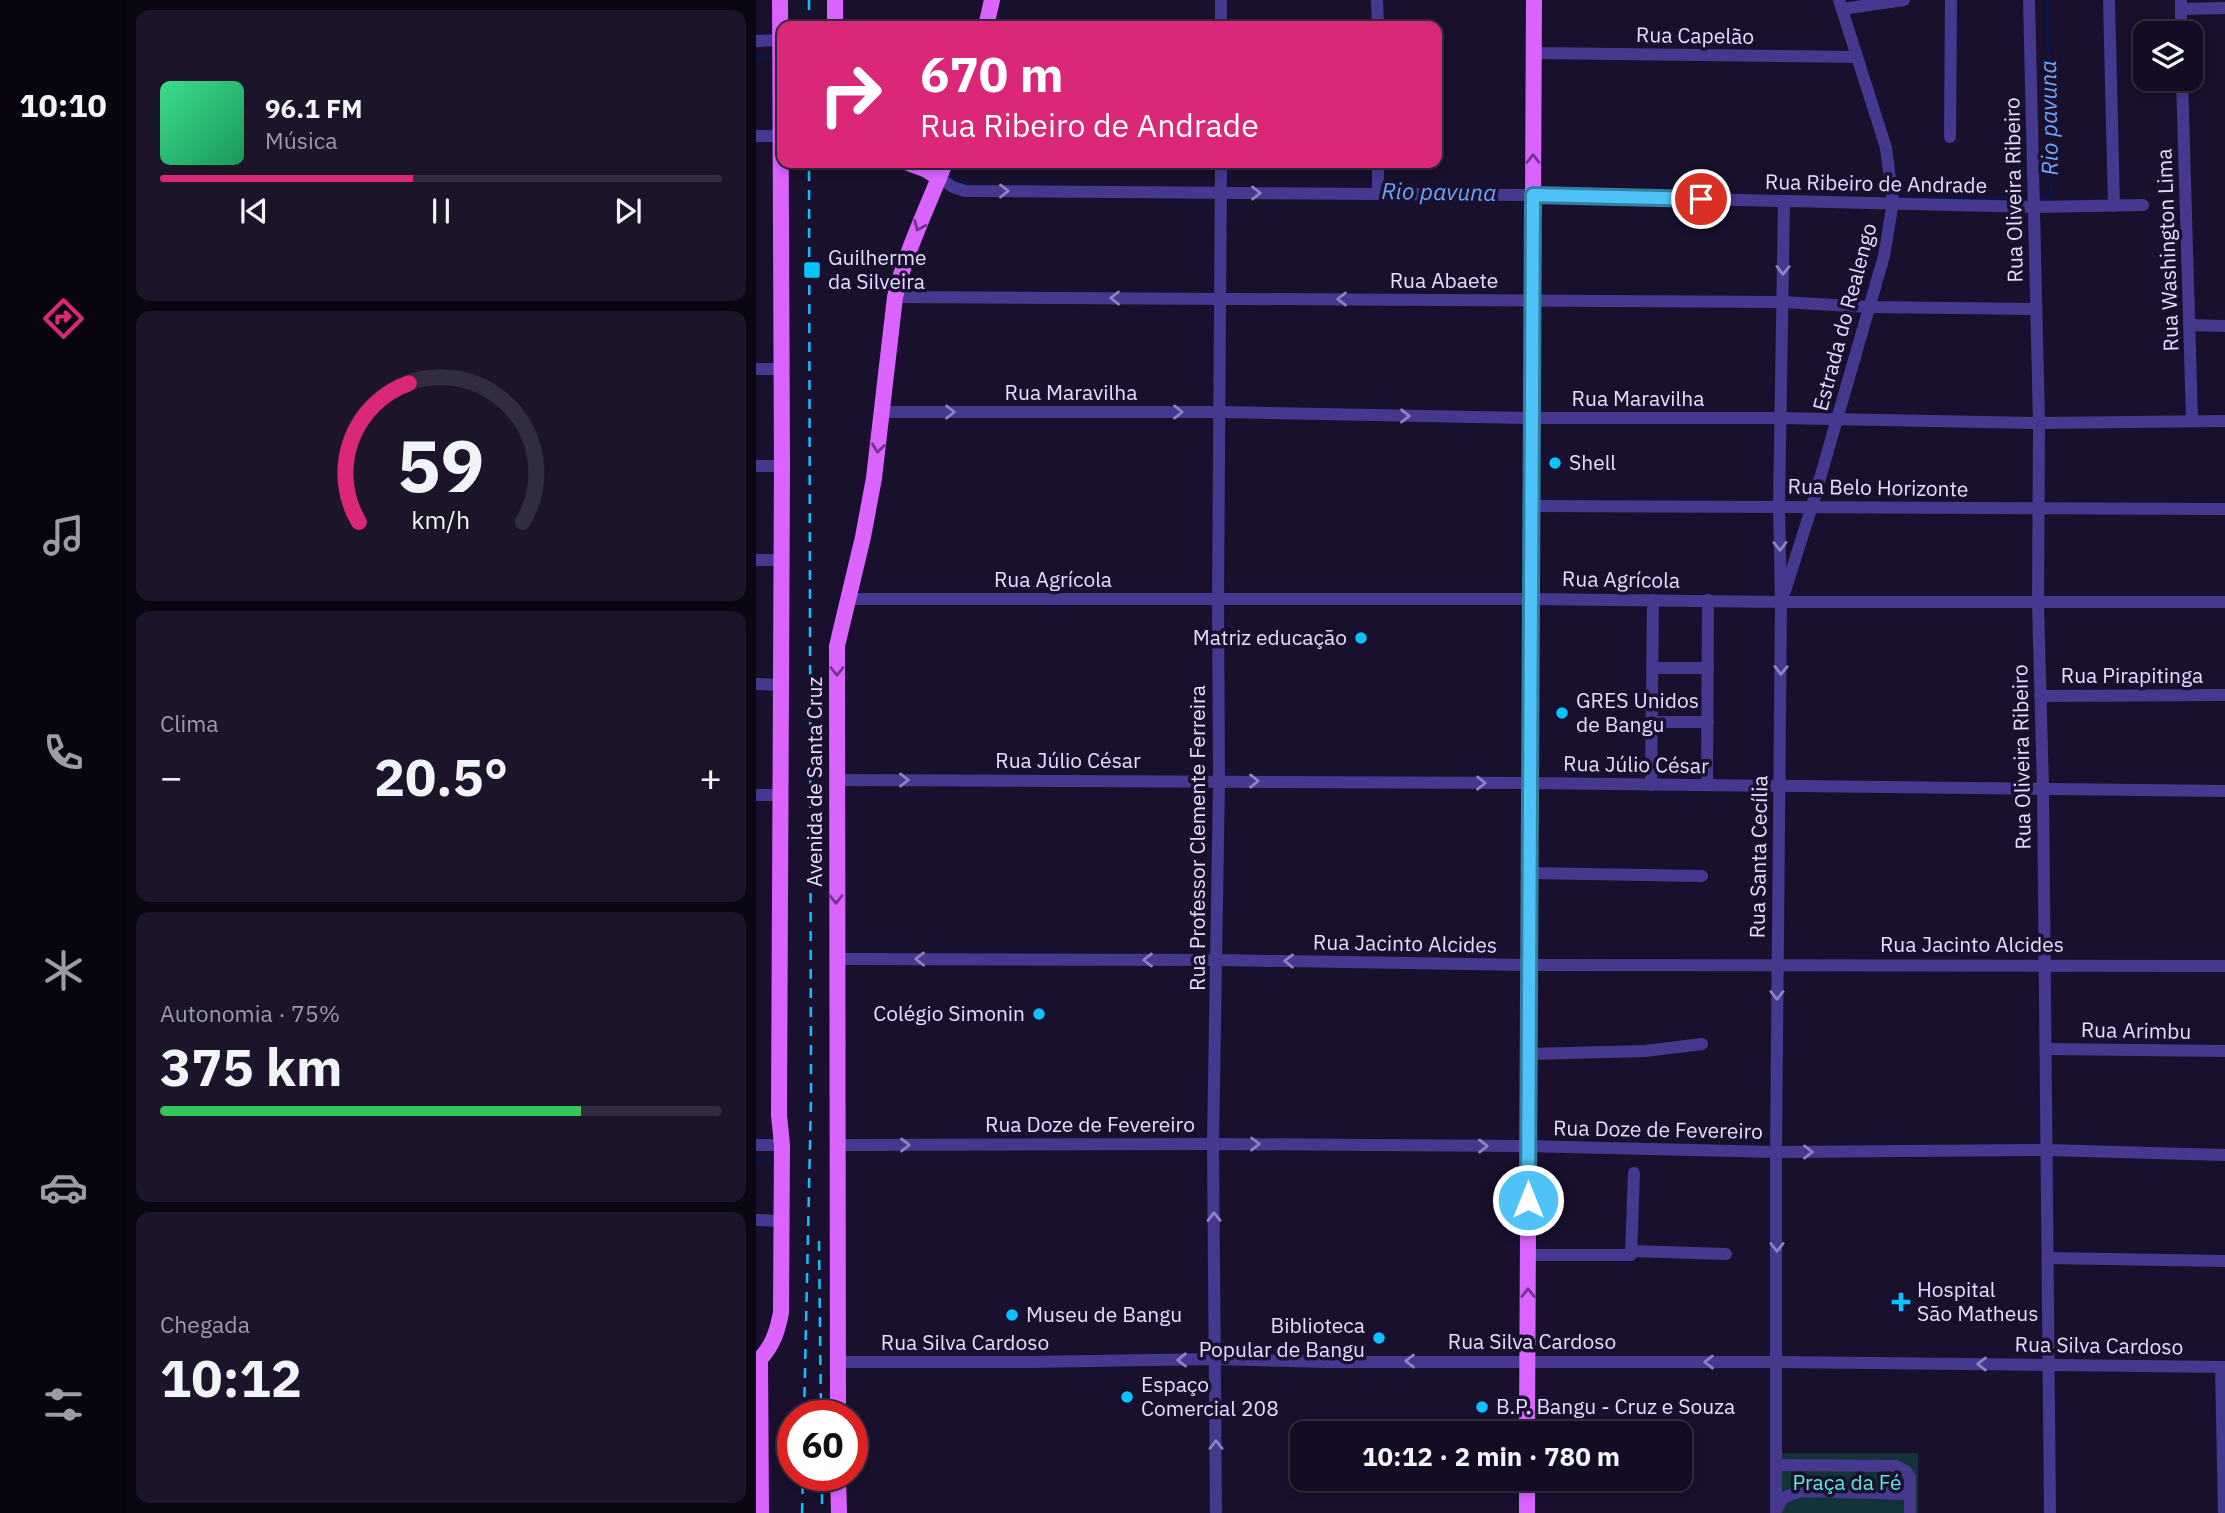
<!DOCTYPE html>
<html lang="pt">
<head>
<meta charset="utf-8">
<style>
	body { margin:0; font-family:"IBM Plex Sans",sans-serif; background:#1c152a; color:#f1f3f6; height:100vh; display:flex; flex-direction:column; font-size:26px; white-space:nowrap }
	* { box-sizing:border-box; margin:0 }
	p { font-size:23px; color:#9d9ba5 }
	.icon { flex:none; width:38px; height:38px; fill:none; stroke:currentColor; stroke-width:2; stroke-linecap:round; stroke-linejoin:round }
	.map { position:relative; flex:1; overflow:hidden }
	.panel { display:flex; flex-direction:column; gap:10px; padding:10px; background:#0a0713; width:630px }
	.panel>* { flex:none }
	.hud { position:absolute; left:21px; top:21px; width:665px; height:147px; border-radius:14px; box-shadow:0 4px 10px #0003,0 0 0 2px #322c40; background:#db2777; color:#fff; overflow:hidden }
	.buttons { position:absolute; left:1377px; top:21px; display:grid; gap:14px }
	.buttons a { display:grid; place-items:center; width:70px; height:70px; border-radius:14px; background:#130c22; box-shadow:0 4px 10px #0003,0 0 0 2px #322c40; font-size:35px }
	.speed { position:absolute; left:21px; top:1400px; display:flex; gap:14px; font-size:35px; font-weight:700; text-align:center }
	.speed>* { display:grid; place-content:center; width:91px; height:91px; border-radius:50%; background:#130c22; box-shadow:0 4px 10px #0003,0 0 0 2px #322c40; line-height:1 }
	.speed .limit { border:10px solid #d22; background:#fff; color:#111 }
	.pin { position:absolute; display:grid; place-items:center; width:60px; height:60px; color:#fff; margin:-30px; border:4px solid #fff; border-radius:50%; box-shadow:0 2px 7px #0007 }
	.me { position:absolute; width:77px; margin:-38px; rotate:0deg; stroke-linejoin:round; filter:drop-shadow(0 0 5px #0008) }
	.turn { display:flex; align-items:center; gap:24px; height:147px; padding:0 28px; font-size:32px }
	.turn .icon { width:91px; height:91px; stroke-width:2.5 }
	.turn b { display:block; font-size:49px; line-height:60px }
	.big { font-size:52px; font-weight:800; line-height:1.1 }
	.panel .widget { flex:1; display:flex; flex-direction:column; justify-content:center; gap:10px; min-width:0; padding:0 24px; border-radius:14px; background:#1c152a }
	.panel .dial { align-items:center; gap:0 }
	.dial svg { height:182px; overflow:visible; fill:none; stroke:#322c40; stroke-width:7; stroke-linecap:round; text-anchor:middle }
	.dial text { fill:#f1f3f6; stroke:none }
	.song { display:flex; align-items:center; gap:21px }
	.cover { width:84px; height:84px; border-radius:10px; background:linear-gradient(135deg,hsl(150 70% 55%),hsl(150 70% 35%)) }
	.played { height:7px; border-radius:4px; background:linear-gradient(90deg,#db2777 45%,#322c40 45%) }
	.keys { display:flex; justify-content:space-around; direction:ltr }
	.heat { display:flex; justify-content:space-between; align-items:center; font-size:38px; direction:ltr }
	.charge { height:10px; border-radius:5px; background:linear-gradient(90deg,#34c759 75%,#322c40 0) }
	.trip { position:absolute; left:534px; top:1421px; width:402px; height:70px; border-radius:14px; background:#130c22; box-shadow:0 4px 10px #0003,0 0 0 2px #322c40; font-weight:800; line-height:70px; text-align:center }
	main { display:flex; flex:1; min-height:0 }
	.tabs { display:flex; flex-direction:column; width:126px; justify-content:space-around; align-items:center; background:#08050e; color:#9d9ba5 }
	.tabs .icon { width:49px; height:49px }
	.tabs .active { color:#db2777 }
	.tabs b { font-size:32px; color:#f1f3f6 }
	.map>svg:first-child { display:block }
</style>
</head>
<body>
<main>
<nav class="tabs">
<b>10:10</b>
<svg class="icon active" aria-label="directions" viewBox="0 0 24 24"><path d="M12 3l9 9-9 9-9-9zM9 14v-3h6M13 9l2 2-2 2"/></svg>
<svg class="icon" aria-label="music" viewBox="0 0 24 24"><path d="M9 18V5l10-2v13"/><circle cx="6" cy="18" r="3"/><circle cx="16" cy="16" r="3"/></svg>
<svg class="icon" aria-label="phone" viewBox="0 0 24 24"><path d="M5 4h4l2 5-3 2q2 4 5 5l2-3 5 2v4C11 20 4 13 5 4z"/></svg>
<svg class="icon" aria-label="climate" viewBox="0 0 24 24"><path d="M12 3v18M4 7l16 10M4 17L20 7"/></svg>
<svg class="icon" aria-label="car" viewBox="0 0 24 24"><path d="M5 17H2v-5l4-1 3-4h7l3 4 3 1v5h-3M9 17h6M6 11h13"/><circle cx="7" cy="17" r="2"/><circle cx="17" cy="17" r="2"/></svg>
<svg class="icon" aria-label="filters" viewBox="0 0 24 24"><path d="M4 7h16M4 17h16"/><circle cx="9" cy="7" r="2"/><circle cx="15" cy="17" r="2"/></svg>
</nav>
<section class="panel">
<div class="widget">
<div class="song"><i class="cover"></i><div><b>96.1 FM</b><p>Música</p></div></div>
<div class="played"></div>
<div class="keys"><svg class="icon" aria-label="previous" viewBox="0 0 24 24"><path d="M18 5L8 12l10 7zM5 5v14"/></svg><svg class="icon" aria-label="pause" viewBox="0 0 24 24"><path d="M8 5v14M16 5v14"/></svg><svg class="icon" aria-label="next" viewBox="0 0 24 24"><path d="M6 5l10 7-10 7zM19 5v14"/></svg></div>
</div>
<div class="widget dial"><svg viewBox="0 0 100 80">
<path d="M14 69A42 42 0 1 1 86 69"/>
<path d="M14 69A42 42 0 0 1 36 8" stroke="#db2777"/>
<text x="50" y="56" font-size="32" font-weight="700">59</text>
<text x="50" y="72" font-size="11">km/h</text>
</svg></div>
<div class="widget"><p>Clima</p>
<div class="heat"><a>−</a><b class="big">20.5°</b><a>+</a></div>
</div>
<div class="widget"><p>Autonomia · 75%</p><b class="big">375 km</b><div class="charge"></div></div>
<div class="widget"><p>Chegada</p><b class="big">10:12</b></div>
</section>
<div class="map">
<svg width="1469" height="1513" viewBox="0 0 1469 1513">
	<rect width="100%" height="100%" fill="#19102d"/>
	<rect fill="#123438" x="1021" y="1453" width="141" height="60"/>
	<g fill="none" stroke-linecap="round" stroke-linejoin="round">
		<g stroke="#07174e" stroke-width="2.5">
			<polyline points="0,58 18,58"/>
			<polyline points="191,173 216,186"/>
			<polyline points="1139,197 1272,198"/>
			<polyline points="1283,198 1295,198 1291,0"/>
			<polyline points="0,1161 17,1161"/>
		</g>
		<g stroke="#47388f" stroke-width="12">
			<polyline points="465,0 465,26"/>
			<polyline points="621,0 622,26"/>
			<polyline points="1273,0 1283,423 1282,603 1287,789 1294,1513"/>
			<polyline points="1353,0 1358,206"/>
			<polyline points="1425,0 1425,33"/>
			<polyline points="1086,9 1148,0"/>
			<polyline points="1425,9 1469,8"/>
			<polyline points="0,41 24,40"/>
			<polyline points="778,53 1101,57"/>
			<polyline points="1426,79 1436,420"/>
			<polyline points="0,136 24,136"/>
			<polyline points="1194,137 1195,0"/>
			<polyline points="622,163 622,194"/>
			<polyline points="183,178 197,187 209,191 777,195 1278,207 1387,205"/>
			<polyline points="139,297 1026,302 1113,307 1279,309"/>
			<polyline points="1433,325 1469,326"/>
			<polyline points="0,369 25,369"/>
			<polyline points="126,412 463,412 775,418 1024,418 1283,423 1469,421"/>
			<polyline points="0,466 26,466"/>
			<polyline points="775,506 1469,509"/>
			<polyline points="0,560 25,560"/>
			<polyline points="1029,591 1056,506 1128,256 1137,202 1130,148 1083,0"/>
			<polyline points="92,599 774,599 1025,602 1469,602"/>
			<polyline points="897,668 952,668"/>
			<polyline points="0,684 24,685"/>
			<polyline points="1284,696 1469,695"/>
			<polyline points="895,722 952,722"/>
			<polyline points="80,780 774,783 1469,791"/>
			<polyline points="895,785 897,600"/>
			<polyline points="951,785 952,600"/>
			<polyline points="0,795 24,795"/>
			<polyline points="773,873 946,876"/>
			<polyline points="80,959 460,960 773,965 1469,966"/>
			<polyline points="1290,1049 1469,1051"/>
			<polyline points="773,1054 889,1051 946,1044"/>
			<polyline points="0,1145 26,1145"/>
			<polyline points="81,1145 457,1144 764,1146 1020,1152 1291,1150 1469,1155"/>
			<polyline points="0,1220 26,1221"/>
			<polyline points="876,1251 970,1254"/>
			<polyline points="772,1255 875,1255 878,1173"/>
			<polyline points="1293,1258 1469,1261"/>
			<polyline points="82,1362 273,1362 459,1359 568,1362 1022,1362 1469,1367"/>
			<polyline points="1465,1367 1468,1513"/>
			<polyline points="1021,1465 1140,1466 1150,1471 1154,1477 1154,1513"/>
			<polyline points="1021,1508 1027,1498 1044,1491 1154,1494"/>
			<polyline points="460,1513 457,1144 463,781 462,599 465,163"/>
			<polyline points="1020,1513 1020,1152 1025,602 1023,506 1028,201"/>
		</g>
		<g stroke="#db63ff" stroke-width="16">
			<polyline points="79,0 79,26"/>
			<polyline points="230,26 236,0"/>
			<polyline points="152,163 171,170 183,178"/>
			<path d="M82,1416l-1,-770 26,-109 11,-59 21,-181c11,-46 32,-89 50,-134"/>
			<polyline points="771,1433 778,0"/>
			<polyline points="82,1475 83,1513"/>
			<path d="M5,1513l-1,-154c13,-14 17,-27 21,-46l1,-168 -3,-30 3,-649 -2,-466"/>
			<polyline points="771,1513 771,1479"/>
		</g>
		<g stroke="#08c3ff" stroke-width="2.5" stroke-dasharray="10 9" stroke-linecap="butt">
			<polyline points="53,0 53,26"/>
			<polyline points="63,1241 65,1416"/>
			<polyline points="48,1416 55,1098 53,163"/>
			<polyline points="66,1475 66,1513"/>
			<polyline points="46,1513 47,1475"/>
		</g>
	</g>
	<defs><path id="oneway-chevron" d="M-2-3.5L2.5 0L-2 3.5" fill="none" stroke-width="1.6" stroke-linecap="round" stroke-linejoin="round" transform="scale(1.75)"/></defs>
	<g stroke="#70358c">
		<use href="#oneway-chevron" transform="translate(777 159) rotate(-90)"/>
		<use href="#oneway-chevron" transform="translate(163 226) rotate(113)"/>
		<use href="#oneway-chevron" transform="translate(122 448) rotate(97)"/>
		<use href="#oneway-chevron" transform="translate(81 671) rotate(90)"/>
		<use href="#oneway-chevron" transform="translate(80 899) rotate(90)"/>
		<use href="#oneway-chevron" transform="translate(772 1293) rotate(-90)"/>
	</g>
	<g stroke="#8e82c1">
		<use href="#oneway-chevron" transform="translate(248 191)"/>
		<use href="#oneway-chevron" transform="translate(500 193)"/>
		<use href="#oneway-chevron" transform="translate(1027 270) rotate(91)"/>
		<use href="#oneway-chevron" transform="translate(359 298) rotate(-180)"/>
		<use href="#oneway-chevron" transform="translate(586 299) rotate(-180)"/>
		<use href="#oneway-chevron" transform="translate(194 412)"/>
		<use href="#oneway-chevron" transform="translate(422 412)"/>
		<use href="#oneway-chevron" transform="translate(649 416) rotate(1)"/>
		<use href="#oneway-chevron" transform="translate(1024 546) rotate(89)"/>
		<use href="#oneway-chevron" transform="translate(1025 670) rotate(91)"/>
		<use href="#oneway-chevron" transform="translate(148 780)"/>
		<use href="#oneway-chevron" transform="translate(498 781)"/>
		<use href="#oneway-chevron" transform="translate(725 783)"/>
		<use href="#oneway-chevron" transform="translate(164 959) rotate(-180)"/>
		<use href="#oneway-chevron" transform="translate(392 960) rotate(-180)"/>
		<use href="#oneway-chevron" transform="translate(533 961) rotate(-179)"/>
		<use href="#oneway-chevron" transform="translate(1021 995) rotate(90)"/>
		<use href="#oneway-chevron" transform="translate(499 1144)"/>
		<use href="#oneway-chevron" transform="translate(149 1145)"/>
		<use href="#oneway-chevron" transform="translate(727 1146)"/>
		<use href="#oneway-chevron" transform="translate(1052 1152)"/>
		<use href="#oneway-chevron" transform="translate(458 1217) rotate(-91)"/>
		<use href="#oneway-chevron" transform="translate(1021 1247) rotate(90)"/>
		<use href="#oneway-chevron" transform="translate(426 1360) rotate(179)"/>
		<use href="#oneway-chevron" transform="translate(654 1361) rotate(180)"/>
		<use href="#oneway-chevron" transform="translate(953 1362) rotate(-180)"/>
		<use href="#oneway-chevron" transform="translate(1226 1364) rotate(-179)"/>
		<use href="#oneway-chevron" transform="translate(460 1445) rotate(-90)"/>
	</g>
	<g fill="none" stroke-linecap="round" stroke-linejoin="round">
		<g stroke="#337fa1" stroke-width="18">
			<polyline id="route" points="772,1200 777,195 945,199"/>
		</g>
		<use href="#route" stroke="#4fc3f7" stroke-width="12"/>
	</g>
	<g fill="#08c3ff" stroke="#19102d" stroke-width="2.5">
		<rect x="47" y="261" width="18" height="18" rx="3.5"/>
		<circle cx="799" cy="463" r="7"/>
		<circle cx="605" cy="638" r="7"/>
		<circle cx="806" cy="713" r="7"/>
		<circle cx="283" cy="1014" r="7"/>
		<path d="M1141.5 1291.5h7v7h7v7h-7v7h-7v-7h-7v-7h7z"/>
		<circle cx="256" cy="1315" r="7"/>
		<circle cx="623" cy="1338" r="7"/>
		<circle cx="371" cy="1397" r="7"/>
		<circle cx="726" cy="1407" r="7"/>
	</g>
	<g text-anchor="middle" stroke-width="7" stroke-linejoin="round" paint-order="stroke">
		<g font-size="21" fill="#e5dcff" stroke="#19102d">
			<text transform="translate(939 36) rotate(1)" y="7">Rua Capelão</text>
			<text transform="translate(1120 184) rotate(1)" y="7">Rua Ribeiro de Andrade</text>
			<text transform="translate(1258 190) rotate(-91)" y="7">Rua Oliveira Ribeiro</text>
			<text transform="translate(1412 250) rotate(-92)" y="7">Rua Washington Lima</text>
			<text x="688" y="288">Rua Abaete</text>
			<text transform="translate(1089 317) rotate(-75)" y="7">Estrada do Realengo</text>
			<text x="315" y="400">Rua Maravilha</text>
			<text x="882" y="406">Rua Maravilha</text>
			<text transform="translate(1122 488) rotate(1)" y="7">Rua Belo Horizonte</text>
			<text x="297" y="587">Rua Agrícola</text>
			<text transform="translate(865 580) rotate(1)" y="7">Rua Agrícola</text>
			<text x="1376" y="683">Rua Pirapitinga</text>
			<text transform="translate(1266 757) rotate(-91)" y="7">Rua Oliveira Ribeiro</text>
			<text x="312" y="768">Rua Júlio César</text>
			<text transform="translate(880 765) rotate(1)" y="7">Rua Júlio César</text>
			<text transform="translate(59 782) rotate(-90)" y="7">Avenida de Santa Cruz</text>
			<text transform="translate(442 838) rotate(-90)" y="7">Rua Professor Clemente Ferreira</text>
			<text transform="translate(1003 857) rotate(-89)" y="7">Rua Santa Cecília</text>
			<text transform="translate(649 944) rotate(1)" y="7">Rua Jacinto Alcides</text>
			<text x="1216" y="952">Rua Jacinto Alcides</text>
			<text transform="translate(1380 1031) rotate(1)" y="7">Rua Arimbu</text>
			<text x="334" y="1132">Rua Doze de Fevereiro</text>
			<text transform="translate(902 1130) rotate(1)" y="7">Rua Doze de Fevereiro</text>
			<text x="776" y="1349">Rua Silva Cardoso</text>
			<text x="209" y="1350">Rua Silva Cardoso</text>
			<text transform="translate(1343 1346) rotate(1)" y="7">Rua Silva Cardoso</text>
		</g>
		<g font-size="21" fill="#e5dcff" stroke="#19102d" text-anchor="start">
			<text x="72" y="265">Guilherme<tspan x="72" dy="24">da Silveira</tspan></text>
			<text x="813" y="470">Shell</text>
			<text x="591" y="645" text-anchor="end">Matriz educação</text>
			<text x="820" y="708">GRES Unidos<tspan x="820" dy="24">de Bangu</tspan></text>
			<text x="269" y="1021" text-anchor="end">Colégio Simonin</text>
			<text x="1161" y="1297">Hospital<tspan x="1161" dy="24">São Matheus</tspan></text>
			<text x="270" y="1322">Museu de Bangu</text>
			<text x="609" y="1333" text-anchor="end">Biblioteca<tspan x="609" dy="24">Popular de Bangu</tspan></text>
			<text x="385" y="1392">Espaço<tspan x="385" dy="24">Comercial 208</tspan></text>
			<text x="740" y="1414">B.P. Bangu - Cruz e Souza</text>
		</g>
		<g font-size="21" fill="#5ee9da" stroke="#19102d">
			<text x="1091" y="1490">Praça da Fé</text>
		</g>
		<g font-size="23" font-style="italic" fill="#6aa5ff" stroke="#19102d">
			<text transform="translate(1293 118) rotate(-91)" y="8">Rio pavuna</text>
			<text transform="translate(683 192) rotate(1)" y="8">Rio pavuna</text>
		</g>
	</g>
</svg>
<div class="buttons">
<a><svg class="icon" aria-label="layers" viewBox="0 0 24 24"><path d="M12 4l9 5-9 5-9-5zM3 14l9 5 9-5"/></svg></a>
</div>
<div class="speed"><div class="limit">60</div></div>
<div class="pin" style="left:945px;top:199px;background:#d93025"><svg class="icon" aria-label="arrive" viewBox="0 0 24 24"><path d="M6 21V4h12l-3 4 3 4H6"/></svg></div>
<svg class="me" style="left:772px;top:1200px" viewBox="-20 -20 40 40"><circle r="17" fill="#4fc3f7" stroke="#fff" stroke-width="3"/><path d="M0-11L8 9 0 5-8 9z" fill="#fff"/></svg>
<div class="trip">10:12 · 2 min · 780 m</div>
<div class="hud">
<div class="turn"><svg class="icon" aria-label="right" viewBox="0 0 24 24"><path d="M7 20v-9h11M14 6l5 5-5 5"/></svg><div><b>670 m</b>Rua Ribeiro de Andrade</div></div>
</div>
</div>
</main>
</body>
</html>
